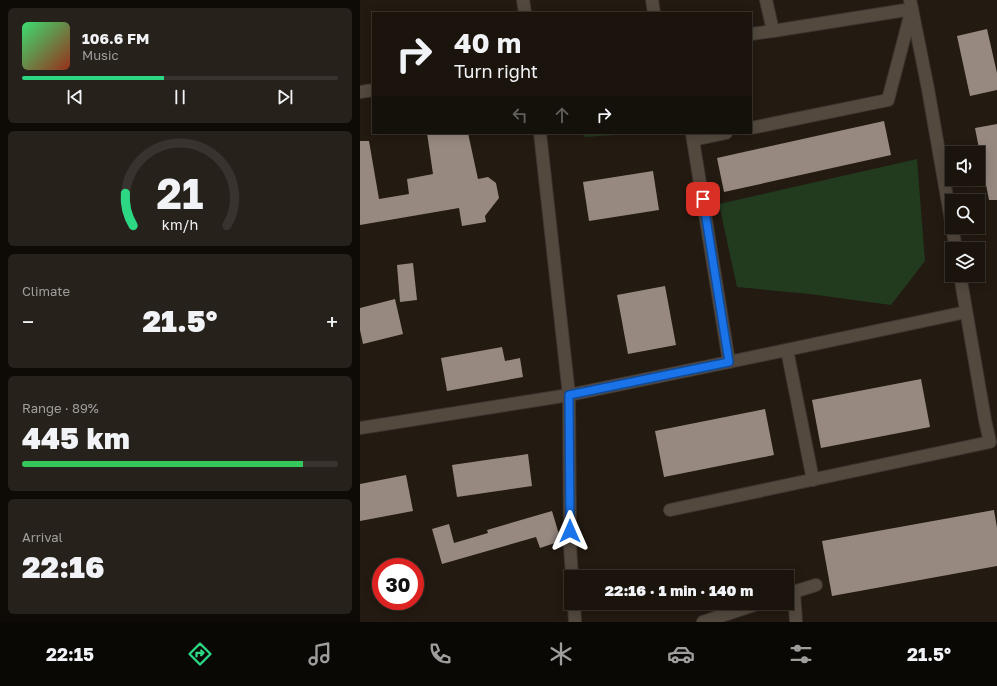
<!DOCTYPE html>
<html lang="en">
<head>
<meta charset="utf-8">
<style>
	body { margin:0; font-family:"Golos Text",sans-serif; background:#27211b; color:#f1f3f6; height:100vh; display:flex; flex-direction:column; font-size:15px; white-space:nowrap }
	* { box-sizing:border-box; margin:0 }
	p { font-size:13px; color:#9f9e9d }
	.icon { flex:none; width:22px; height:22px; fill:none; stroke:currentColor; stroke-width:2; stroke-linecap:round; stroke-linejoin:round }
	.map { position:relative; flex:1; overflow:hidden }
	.drawer { display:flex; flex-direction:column; gap:8px; padding:8px; background:#0e0b07; width:360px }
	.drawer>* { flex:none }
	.top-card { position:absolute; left:12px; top:12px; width:380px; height:122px; border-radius:0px; box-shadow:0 2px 10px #0003,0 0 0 1px #38332e; background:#1a140d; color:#f1f3f6; overflow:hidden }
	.buttons { position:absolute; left:585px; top:146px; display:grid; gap:8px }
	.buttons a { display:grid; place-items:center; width:40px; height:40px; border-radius:0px; background:#1a140d; box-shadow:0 2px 10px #0003,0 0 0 1px #38332e; font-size:20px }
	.speed { position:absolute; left:12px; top:558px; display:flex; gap:8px; font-size:20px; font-weight:700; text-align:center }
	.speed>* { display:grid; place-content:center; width:52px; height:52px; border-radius:50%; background:#1a140d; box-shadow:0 2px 10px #0003,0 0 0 1px #38332e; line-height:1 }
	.speed .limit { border:6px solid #d22; background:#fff; color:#111 }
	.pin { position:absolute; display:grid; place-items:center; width:34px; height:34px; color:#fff; margin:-17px; border-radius:8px; box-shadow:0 2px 6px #0006 }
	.me { position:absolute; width:44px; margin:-22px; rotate:0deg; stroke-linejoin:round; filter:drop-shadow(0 0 3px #0008) }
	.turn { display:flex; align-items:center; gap:14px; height:84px; padding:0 16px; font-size:18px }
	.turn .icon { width:52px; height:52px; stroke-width:2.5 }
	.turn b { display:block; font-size:28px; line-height:34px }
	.lanes { display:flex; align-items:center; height:38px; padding:0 16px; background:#0003; justify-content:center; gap:20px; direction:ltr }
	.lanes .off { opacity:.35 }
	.big { font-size:30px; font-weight:800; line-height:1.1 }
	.drawer .card { flex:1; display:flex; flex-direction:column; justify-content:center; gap:6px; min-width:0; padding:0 14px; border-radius:6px; background:#27211b }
	.drawer .dial { align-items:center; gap:0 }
	.dial svg { height:104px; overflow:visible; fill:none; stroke:#38332e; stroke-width:7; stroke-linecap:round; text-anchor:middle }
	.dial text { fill:#f1f3f6; stroke:none }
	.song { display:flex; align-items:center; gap:12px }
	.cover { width:48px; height:48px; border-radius:6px; background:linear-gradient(135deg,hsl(140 70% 55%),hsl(10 70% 35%)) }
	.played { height:4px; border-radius:2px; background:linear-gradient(90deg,#2cd884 45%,#38332e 45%) }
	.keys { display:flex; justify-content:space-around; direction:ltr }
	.heat { display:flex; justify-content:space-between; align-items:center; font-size:22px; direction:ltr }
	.charge { height:6px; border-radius:3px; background:linear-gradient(90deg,#34c759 89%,#38332e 0) }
	.trip { position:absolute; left:204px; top:570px; width:230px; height:40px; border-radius:0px; background:#1a140d; box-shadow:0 2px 10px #0003,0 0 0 1px #38332e; font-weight:800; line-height:40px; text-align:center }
	.tab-bar { display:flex; height:64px; justify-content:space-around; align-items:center; background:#0a0805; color:#9f9e9d }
	.tab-bar .icon { width:28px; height:28px }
	.tab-bar .active { color:#2cd884 }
	.tab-bar b { font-size:18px; color:#f1f3f6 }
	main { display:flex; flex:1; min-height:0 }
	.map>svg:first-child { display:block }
</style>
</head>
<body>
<main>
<section class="drawer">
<div class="card">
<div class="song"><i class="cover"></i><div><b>106.6 FM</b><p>Music</p></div></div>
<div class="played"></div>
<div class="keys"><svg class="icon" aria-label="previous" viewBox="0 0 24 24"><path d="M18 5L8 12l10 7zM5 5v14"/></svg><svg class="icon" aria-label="pause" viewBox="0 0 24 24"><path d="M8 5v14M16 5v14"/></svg><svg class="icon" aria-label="next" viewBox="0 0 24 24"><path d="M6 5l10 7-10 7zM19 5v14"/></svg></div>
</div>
<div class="card dial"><svg viewBox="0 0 100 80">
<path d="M14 69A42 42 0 1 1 86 69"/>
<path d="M14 69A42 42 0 0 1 8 44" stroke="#2cd884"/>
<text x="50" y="56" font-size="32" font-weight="700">21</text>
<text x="50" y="72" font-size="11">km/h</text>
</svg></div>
<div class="card"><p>Climate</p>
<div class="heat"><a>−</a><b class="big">21.5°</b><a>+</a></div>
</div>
<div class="card"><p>Range · 89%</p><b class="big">445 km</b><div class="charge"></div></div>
<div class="card"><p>Arrival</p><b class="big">22:16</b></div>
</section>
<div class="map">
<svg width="637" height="622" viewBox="0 0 637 622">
	<rect width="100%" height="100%" fill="#231a11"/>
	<g fill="#223b1e">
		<polygon points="222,133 286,133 225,137"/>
		<polygon points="557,159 565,261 531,305 450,294 377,287 359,204"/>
	</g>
	<g fill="#978980">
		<polygon points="627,29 637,73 637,90 610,96 597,36"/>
		<polygon points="524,121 531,155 364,192 357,158"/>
		<polygon points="637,124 637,200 629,200 615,128"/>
		<polygon points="67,133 108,133 118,179 128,177 136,183 139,198 125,216 126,222 102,226 99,208 0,225 0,141 9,141 19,199 49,194 47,179 73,174"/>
		<polygon points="293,171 299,210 229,221 223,182"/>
		<polygon points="53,263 57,300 40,302 37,265"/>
		<polygon points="305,286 316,345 268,354 257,295"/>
		<polygon points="35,299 43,334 3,344 0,330 0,308"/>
		<polygon points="142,347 145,361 160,358 163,377 87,391 81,358"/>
		<polygon points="561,379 570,427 461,448 452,400"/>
		<polygon points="405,409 414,455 304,477 295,431"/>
		<polygon points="168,454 172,486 97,497 92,465"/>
		<polygon points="46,475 53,511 0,521 0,484"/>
		<polygon points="634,510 637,528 637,566 472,596 462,541"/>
		<polygon points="192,511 201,541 180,548 176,537 82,564 72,529 89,524 94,543 128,533 127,530"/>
	</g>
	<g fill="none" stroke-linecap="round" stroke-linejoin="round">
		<g stroke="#3d3631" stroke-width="14">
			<g id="minor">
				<polyline points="163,0 165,13"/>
				<polyline points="292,0 294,13"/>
				<polyline points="406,0 413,31"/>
				<polyline points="552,9 568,89 596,249"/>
				<polyline points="391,34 413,31 552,9 550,0"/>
				<polyline points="0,92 13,90"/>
				<polyline points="391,128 528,100 551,12"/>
				<polyline points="180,133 209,395 210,546 212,577"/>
				<polyline points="332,133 333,140 366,133"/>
				<polyline points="427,350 453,480"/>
				<polyline points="369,362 606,312"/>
				<polyline points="0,428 209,395 369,362 333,140"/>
				<polyline points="310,510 630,442 625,420 600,275"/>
				<polyline points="434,592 436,622"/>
				<polyline points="427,594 456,585"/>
				<polyline points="214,603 215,622"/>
				<polyline points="343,622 400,603"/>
			</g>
		</g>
		<use href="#minor" stroke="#53493e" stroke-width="12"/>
	</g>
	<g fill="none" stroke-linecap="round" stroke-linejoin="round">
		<g stroke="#114b97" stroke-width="10">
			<polyline id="route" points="210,531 209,395 369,362 343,199"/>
		</g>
		<use href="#route" stroke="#1a73e8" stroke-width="7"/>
	</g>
</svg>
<div class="buttons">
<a><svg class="icon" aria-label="sound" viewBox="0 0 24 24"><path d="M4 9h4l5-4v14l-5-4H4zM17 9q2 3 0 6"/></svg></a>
<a><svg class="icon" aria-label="search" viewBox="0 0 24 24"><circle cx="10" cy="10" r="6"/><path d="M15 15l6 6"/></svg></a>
<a><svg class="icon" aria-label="layers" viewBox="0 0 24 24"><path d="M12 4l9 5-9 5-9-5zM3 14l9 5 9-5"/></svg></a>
</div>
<div class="speed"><div class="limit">30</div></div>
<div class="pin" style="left:343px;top:199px;background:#d93025"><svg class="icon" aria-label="arrive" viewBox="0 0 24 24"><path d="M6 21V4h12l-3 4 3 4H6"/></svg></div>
<svg class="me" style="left:210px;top:531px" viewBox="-20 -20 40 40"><path d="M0-17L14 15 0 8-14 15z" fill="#1a73e8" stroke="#fff" stroke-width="4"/></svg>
<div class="trip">22:16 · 1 min · 140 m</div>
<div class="top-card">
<div class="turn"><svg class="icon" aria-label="right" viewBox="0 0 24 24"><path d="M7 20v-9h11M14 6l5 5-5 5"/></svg><div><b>40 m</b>Turn right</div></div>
<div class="lanes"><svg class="icon off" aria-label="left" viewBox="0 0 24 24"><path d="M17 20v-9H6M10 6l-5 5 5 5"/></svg><svg class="icon off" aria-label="ahead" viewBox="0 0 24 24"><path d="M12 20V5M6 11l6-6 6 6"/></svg><svg class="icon" aria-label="right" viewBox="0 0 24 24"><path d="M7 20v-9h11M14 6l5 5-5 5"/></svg></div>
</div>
</div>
</main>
<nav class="tab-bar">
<b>22:15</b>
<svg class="icon active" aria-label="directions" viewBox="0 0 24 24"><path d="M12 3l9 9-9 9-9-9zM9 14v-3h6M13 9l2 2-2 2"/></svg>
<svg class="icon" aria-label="music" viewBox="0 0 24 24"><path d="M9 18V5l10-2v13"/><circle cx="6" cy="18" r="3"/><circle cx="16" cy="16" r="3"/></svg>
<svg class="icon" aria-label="phone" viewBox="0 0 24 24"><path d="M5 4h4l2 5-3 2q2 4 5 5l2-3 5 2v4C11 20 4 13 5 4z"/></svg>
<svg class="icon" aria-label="climate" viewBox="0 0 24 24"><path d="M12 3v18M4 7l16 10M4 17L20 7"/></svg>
<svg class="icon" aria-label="car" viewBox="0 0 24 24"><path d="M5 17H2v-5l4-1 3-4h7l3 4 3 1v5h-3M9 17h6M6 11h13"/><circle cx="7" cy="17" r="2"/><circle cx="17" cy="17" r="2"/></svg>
<svg class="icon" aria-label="filters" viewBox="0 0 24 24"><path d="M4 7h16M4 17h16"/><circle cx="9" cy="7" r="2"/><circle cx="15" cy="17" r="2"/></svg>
<b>21.5°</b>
</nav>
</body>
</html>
